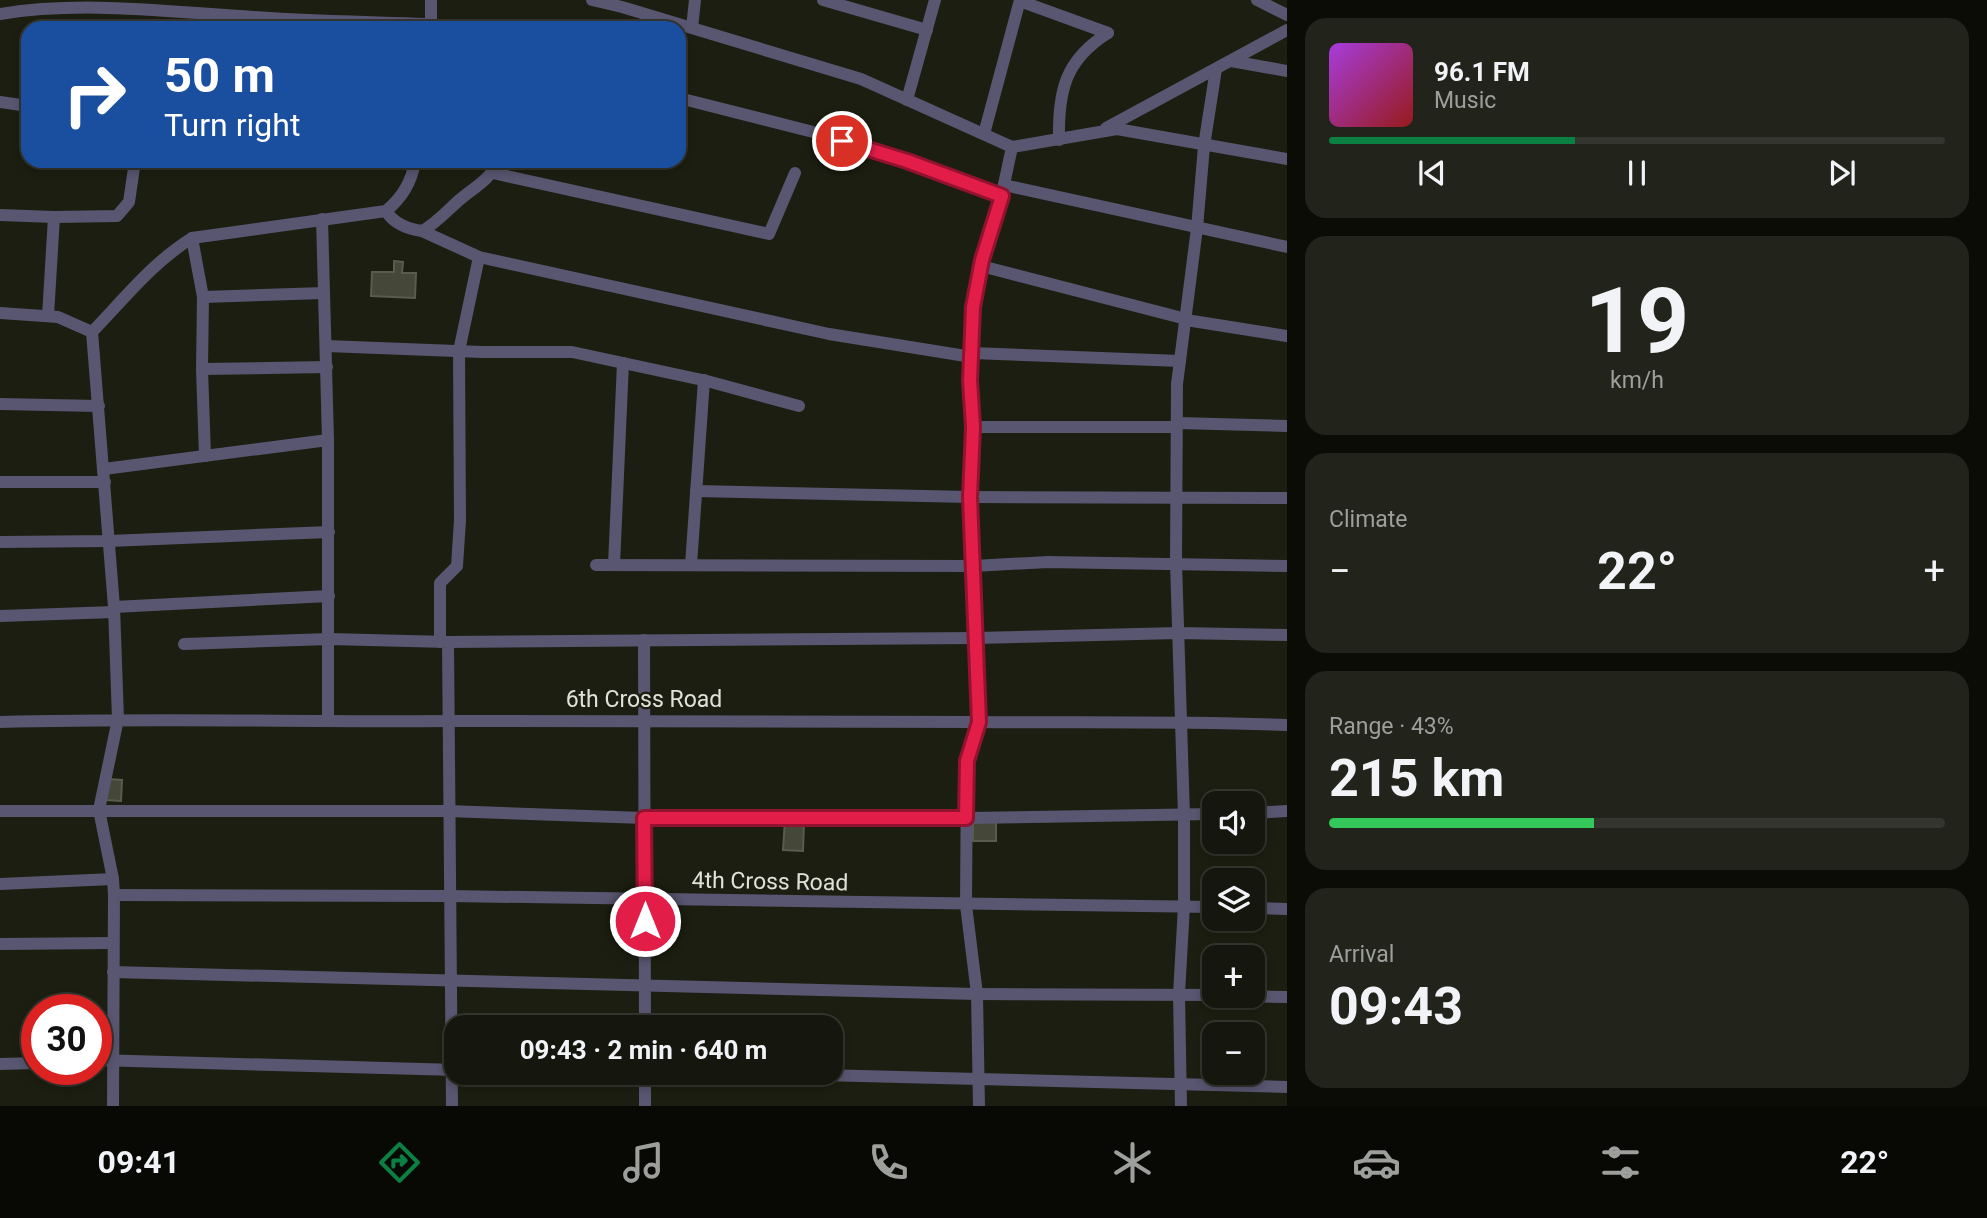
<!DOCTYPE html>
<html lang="en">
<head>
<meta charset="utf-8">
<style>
	body { margin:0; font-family:Roboto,sans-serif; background:#22231b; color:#f1f3f6; height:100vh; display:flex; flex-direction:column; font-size:26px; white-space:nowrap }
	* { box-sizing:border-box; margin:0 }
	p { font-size:23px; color:#9d9f9d }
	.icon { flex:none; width:38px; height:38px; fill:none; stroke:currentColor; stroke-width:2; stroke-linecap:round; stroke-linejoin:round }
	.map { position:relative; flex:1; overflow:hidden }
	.sheet { display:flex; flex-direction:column; gap:18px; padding:18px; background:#0c0c07; width:700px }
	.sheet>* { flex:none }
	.banner { position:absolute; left:21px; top:21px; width:665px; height:147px; border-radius:21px; box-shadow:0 4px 10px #0003,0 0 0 2px #34352e; background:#1a4fa0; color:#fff; overflow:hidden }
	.buttons { position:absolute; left:1202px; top:791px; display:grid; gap:14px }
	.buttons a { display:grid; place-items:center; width:63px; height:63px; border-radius:14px; background:#15160d; box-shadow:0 4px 10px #0003,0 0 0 2px #34352e; font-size:35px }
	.speed { position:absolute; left:21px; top:994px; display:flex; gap:14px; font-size:35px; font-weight:700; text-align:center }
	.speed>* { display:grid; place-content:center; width:91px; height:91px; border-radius:50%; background:#15160d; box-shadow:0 4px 10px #0003,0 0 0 2px #34352e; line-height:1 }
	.speed .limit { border:10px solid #d22; background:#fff; color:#111 }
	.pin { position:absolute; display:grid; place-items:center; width:60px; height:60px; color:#fff; margin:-30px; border:4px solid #fff; border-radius:50%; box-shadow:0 2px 7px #0007 }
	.me { position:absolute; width:77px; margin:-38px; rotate:0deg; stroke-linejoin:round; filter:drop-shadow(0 0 5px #0008) }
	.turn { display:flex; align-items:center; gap:24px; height:147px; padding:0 28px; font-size:32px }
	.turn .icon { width:91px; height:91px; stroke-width:2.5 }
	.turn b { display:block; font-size:49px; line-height:60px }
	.big { font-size:52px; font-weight:700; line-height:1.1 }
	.sheet .card { flex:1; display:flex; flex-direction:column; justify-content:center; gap:10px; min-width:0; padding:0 24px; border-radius:21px; background:#22231b }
	.sheet .dial { align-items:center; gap:0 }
	.dial b { font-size:91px; line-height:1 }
	.song { display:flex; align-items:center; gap:21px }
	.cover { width:84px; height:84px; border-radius:10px; background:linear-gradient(135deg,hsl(280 70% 55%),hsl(0 70% 35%)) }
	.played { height:7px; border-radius:4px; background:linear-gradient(90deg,#0b8043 40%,#34352e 40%) }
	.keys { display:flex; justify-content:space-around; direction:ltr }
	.heat { display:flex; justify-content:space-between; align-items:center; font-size:38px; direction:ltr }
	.charge { height:10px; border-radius:5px; background:linear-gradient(90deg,#34c759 43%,#34352e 0) }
	.trip { position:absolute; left:444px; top:1015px; width:399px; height:70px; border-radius:21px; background:#15160d; box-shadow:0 4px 10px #0003,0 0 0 2px #34352e; font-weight:700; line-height:70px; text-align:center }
	.dock { display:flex; height:112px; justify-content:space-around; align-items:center; background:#080905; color:#9d9f9d }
	.dock .icon { width:49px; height:49px }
	.dock .active { color:#0b8043 }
	.dock b { font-size:32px; color:#f1f3f6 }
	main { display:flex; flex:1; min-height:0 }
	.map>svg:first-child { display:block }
</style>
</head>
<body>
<main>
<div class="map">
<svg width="1287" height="1106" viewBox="0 0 1287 1106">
	<rect width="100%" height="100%" fill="#1c1e11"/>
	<g fill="#454739" stroke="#595c4d" stroke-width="2">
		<polygon points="394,261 403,262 402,273 416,273 415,298 371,296 372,272 394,272"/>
		<polygon points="108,779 122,780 121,801 106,800"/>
		<polygon points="785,820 804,821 803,851 783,850"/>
		<rect x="973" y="822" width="23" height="19"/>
	</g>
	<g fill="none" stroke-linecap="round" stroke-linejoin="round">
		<g stroke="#585670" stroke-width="12">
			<polyline points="431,0 431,28"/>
			<polyline points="592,0 622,7 861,79 1012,147 1000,203 981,266 973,307 970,380 973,427 970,497 979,722 967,761 966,905 977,994 979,1106"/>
			<polyline points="823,0 927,30"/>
			<polyline points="1257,0 1287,15"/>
			<polyline points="1020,1 1108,33"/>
			<path d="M0,14c79,-13 160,-3 240,2 64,5 128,6 192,8"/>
			<polyline points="692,28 695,0"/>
			<polyline points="1231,61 1287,71"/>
			<polyline points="679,98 821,134 907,161 1002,196"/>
			<polyline points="907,100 935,0"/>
			<polyline points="0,102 28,106"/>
			<polyline points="1106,128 1287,30"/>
			<polyline points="984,134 1020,0"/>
			<path d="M1059,140c-1,-49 6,-80 49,-107"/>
			<polyline points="1012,147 1117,129 1287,159"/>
			<polyline points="493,173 769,234 795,173"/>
			<polyline points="1004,185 1287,247"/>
			<path d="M386,211c8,13 22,18 36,20 13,-7 23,-18 34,-28 16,-15 33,-21 42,-42"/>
			<polyline points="0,215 54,217 117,216 129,202 135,161"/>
			<polyline points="322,219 328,440 328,721"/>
			<polyline points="422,231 479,257 829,334 972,357"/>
			<polyline points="192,238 203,297 202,369 205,456"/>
			<polyline points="981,266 1186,319"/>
			<polyline points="203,297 324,293"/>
			<polyline points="0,313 58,317 92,332"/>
			<polyline points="48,316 54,217"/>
			<polyline points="1186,320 1287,336"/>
			<polyline points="326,346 482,352 572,352 707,381 799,406"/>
			<polyline points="972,353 1180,361"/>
			<polyline points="202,369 327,367"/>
			<polyline points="0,404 99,406"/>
			<polyline points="1178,423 1287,426"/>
			<polyline points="973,427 1177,427"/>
			<polyline points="104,469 328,440"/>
			<polyline points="0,482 105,482"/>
			<polyline points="696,491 970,497 1287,498"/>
			<polyline points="0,542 109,541 329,532"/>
			<polyline points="596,565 973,566 1048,562 1287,566"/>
			<polyline points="614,565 623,363"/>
			<polyline points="691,565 704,380"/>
			<polyline points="114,607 329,596"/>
			<polyline points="0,616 114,612"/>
			<polyline points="644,640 645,1027"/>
			<polyline points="440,642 440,583 457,566 460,520 459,351 479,257"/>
			<polyline points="448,642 976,638 1178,633 1287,635"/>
			<polyline points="184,644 329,639 448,642 452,1106"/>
			<path d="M0,722c151,-4 302,0 453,-1 174,-1 349,1 524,1 103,1 206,-1 310,3"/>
			<polyline points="0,811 448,811 644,818 966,818 1214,814"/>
			<polyline points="1253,813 1287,811"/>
			<polyline points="0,884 113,879"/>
			<polyline points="114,895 449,896 1214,907"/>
			<polyline points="1253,908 1287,909"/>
			<polyline points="0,944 113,943"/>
			<polyline points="113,972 977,994 1214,995"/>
			<polyline points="1225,996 1287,997"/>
			<polyline points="96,1060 457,1070"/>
			<polyline points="0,1064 37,1063"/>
			<polyline points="746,1073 1287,1087"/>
			<path d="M113,1106l1,-211 -1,-16 -14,-69 19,-91 -4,-112 -22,-275c32,-33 61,-70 100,-94l194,-27c16,-13 26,-30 29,-50"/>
			<polyline points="645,1106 645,1073"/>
			<polyline points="1181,1106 1179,994 1184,906 1184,816 1176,563 1177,384 1197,228 1204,146 1216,69"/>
		</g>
	</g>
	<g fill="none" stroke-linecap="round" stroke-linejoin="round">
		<g stroke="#92132f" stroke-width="18">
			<polyline id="route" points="645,921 644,818 966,818 967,761 979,722 970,497 973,427 970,380 973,307 982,260 1002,196 907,161 842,141"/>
		</g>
		<use href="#route" stroke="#e11d48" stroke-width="12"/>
	</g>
	<g text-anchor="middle" stroke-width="5" stroke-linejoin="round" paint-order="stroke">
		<g font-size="23" fill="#e0e2da" stroke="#1c1e11">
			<text x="644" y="707">6th Cross Road</text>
			<text transform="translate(770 881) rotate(1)" y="8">4th Cross Road</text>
		</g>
	</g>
</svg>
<div class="buttons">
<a><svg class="icon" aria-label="sound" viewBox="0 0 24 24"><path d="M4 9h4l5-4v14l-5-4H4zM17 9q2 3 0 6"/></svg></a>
<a><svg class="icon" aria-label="layers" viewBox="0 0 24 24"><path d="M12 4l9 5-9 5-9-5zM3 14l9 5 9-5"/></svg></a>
<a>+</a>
<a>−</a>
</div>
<div class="speed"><div class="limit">30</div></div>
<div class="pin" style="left:842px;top:141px;background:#d93025"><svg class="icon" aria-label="arrive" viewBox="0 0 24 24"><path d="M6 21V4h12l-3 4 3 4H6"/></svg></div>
<svg class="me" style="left:645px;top:921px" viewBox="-20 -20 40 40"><circle r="17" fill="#e11d48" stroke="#fff" stroke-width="3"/><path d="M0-11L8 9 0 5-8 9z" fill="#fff"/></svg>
<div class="trip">09:43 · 2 min · 640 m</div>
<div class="banner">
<div class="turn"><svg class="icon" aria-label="right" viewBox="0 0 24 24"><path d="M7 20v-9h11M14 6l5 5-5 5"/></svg><div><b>50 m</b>Turn right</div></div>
</div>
</div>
<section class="sheet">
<div class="card">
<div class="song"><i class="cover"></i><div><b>96.1 FM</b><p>Music</p></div></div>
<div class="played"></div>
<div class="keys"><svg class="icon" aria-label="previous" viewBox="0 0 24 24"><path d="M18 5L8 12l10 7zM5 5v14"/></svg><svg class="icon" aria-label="pause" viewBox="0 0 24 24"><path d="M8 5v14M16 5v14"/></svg><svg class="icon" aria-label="next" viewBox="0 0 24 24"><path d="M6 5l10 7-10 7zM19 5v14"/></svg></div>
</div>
<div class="card dial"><b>19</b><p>km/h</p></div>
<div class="card"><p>Climate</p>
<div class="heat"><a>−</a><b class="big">22°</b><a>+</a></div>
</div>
<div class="card"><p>Range · 43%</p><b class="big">215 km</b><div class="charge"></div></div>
<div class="card"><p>Arrival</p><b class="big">09:43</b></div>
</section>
</main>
<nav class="dock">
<b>09:41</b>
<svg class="icon active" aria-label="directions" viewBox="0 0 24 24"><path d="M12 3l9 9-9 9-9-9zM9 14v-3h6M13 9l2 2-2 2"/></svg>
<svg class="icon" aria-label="music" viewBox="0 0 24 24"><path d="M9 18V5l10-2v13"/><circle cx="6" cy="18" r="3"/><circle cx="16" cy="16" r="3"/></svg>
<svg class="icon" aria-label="phone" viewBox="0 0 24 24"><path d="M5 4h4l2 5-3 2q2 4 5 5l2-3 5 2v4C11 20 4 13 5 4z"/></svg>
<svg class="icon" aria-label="climate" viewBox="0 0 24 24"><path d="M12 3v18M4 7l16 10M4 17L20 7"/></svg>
<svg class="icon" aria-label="car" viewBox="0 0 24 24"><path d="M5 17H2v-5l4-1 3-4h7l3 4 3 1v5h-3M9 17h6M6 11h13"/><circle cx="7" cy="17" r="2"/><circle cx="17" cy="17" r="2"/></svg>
<svg class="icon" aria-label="filters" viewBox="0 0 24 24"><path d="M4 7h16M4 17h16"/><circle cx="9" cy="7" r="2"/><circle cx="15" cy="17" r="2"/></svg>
<b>22°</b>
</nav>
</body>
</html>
